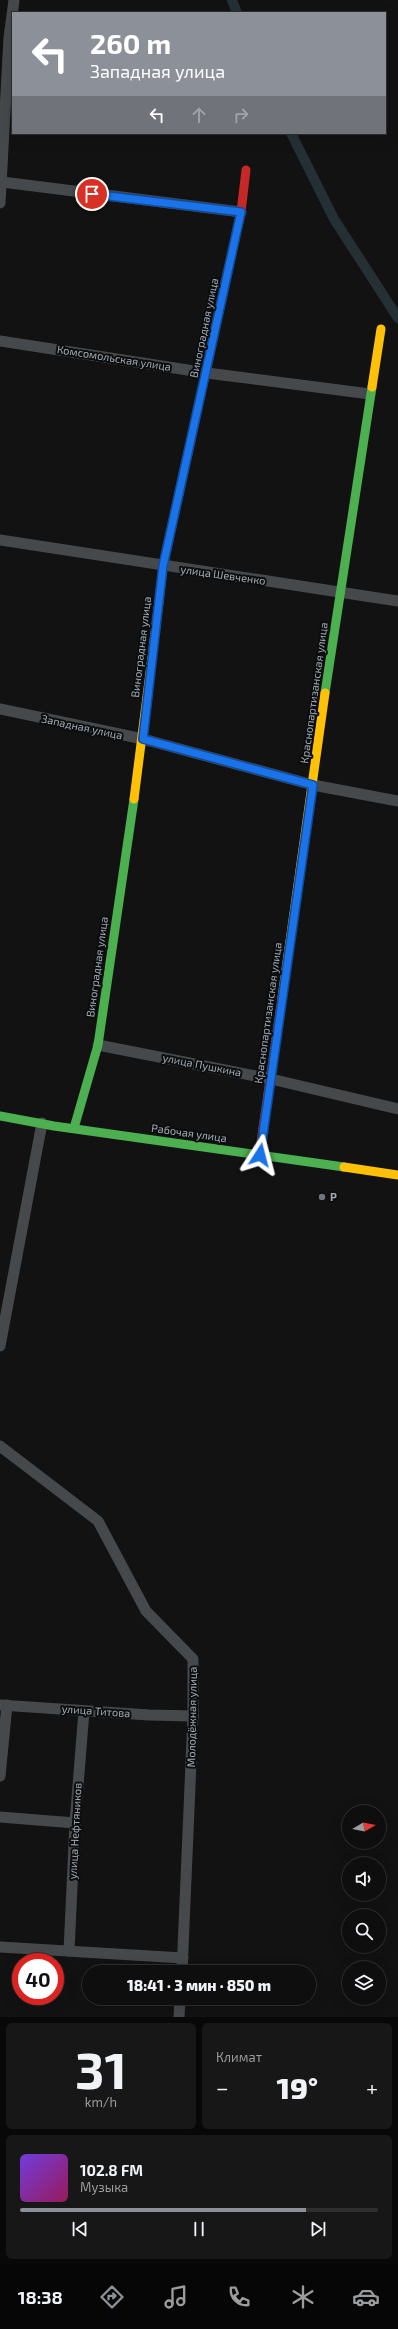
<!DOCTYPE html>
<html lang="ru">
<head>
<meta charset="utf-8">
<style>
	body { margin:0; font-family:"Exo 2",sans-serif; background:#171717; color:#f1f3f6; height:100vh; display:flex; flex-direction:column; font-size:15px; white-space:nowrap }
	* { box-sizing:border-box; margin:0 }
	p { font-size:13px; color:#9b9c9e }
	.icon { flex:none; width:22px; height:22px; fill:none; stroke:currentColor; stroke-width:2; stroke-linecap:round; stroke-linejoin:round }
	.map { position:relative; height:2017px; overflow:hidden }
	.drawer { display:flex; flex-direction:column; gap:6px; padding:6px; background:#080808; flex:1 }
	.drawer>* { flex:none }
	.guide { position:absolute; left:12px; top:12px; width:374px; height:122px; border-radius:0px; box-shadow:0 4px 16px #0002,0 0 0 1px #2e2e2e; background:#8c9099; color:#fff; overflow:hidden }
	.needle { width:26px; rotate:80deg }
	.tools { position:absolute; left:342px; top:1805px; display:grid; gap:8px }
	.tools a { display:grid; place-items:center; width:44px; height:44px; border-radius:50%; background:#0e0e0e; box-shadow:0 4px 16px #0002,0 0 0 1px #2e2e2e; font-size:20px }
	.speed { position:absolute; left:12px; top:1953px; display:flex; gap:8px; font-size:20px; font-weight:700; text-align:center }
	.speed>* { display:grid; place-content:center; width:52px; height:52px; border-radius:50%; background:#0e0e0e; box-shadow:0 4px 16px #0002,0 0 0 1px #2e2e2e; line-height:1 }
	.speed .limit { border:6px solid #d22; background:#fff; color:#111 }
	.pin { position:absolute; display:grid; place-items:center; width:34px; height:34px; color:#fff; margin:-17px; border:2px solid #fff; border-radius:50%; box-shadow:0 1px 4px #0007 }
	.me { position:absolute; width:44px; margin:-22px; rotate:9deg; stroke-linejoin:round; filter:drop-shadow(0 0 3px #0008) }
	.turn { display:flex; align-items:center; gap:14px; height:84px; padding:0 12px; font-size:18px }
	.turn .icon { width:52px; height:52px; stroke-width:2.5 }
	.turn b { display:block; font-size:28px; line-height:34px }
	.lanes { display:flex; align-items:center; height:38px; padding:0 12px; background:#0003; justify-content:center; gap:20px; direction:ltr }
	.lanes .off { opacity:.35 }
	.big { font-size:30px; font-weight:800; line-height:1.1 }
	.drawer .card { flex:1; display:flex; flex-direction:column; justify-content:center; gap:6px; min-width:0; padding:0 14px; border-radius:6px; background:#171717 }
	.drawer .dial { align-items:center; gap:0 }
	.dial b { font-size:52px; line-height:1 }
	.song { display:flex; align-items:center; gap:12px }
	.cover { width:48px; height:48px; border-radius:6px; background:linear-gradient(135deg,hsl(260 70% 55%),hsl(330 70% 35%)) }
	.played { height:4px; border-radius:2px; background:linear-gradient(90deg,#8c9099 80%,#2e2e2e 80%) }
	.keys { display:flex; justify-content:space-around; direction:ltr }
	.heat { display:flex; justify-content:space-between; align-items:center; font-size:22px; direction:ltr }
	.drawer .tiles { flex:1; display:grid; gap:6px; grid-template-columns:1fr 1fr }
	.card:last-child { grid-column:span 2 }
	.trip { position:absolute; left:82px; top:1965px; width:234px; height:40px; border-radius:20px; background:#0e0e0e; box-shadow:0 4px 16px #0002,0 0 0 1px #2e2e2e; font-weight:800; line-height:40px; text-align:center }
	.menu { display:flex; height:64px; justify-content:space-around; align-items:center; background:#060606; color:#9b9c9e }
	.menu .icon { width:28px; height:28px }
	.menu .selected { color:#8c9099 }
	.menu b { font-size:18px; color:#f1f3f6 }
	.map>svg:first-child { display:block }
</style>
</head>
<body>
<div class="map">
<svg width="398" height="2017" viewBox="0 0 398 2017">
	<rect width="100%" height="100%" fill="#121212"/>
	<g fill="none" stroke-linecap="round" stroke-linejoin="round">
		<g stroke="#253035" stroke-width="10">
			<polyline points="232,0 237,13"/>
			<polyline points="291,133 334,219 398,318"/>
		</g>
		<g stroke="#46494b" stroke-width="11">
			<polyline points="2,182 241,212"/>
			<polyline points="0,203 9,38 14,0"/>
			<polyline points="0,341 207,373 370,394"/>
			<polyline points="0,540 398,601"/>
			<polyline points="0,709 143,739 313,785 398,801"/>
			<polyline points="98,1045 271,1079 398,1109"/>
			<polyline points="0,1346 42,1123"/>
			<polyline points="0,1446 98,1521 146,1611 193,1659 193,1716 182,1972"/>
			<polyline points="0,1705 149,1715 193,1716"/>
			<polyline points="0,1776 7,1705"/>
			<polyline points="0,1817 75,1823"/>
			<polyline points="0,1947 183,1958"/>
			<polyline points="69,1951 75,1823 84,1711"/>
			<polyline points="179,2017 180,1998"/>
		</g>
		<g stroke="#4caf50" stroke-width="9">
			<polyline points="159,602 163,566 188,453"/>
			<polyline points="325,693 372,387"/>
			<polyline points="0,1116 54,1126 344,1167"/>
			<polyline points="74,1128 98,1045 134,799"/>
		</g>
		<g stroke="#ffc107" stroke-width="9">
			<polyline points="372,387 381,329"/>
			<polyline points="134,799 159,602"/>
			<polyline points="282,998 325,693"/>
			<polyline points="344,1167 398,1175"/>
		</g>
		<g stroke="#c62828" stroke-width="9">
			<polyline points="188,453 241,212 246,170"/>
			<polyline points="259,1155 282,998"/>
		</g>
	</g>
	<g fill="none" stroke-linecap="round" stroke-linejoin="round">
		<g stroke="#114b97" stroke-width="10">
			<polyline id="route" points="92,194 241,212 163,566 143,739 313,785 260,1155"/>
		</g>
		<use href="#route" stroke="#1a73e8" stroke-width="7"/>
	</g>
	<circle fill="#6f757c" stroke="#0c0d0e" stroke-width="1.5" cx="322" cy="1197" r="4"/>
	<g text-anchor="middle" stroke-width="4" stroke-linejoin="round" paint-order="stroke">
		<g font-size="11" fill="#a1abb5" stroke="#0c0d0e">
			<text transform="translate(204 328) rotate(-78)" y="4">Виноградная улица</text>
			<text transform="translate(114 358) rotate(9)" y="4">Комсомольская улица</text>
			<text transform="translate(223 575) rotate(8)" y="4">улица Шевченко</text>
			<text transform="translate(141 647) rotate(-83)" y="4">Виноградная улица</text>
			<text transform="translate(314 693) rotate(-82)" y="4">Краснопартизанская улица</text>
			<text transform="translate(82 727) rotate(12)" y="4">Западная улица</text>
			<text transform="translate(97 967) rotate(-82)" y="4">Виноградная улица</text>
			<text transform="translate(268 1013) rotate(-82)" y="4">Краснопартизанская улица</text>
			<text transform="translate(202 1065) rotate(11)" y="4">улица Пушкина</text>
			<text transform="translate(189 1133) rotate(8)" y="4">Рабочая улица</text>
			<text transform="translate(96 1711) rotate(4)" y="4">улица Титова</text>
			<text transform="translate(192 1717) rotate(-89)" y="4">Молодёжная улица</text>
			<text transform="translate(75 1831) rotate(-87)" y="4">улица Нефтяников</text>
		</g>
		<g font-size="11" font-weight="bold" fill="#a1abb5" stroke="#0c0d0e" text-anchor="start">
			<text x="330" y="1201">Р</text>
		</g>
	</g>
</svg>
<div class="tools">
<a><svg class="needle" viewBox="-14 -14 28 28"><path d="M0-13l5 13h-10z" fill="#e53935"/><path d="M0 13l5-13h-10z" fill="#9b9c9e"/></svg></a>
<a><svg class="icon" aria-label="sound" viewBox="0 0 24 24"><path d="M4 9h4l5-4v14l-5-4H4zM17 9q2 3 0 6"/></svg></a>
<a><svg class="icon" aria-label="search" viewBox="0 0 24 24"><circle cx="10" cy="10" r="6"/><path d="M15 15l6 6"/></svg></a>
<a><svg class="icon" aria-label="layers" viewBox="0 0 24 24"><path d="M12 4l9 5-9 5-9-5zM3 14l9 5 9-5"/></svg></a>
</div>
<div class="speed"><div class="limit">40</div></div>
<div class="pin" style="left:92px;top:194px;background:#d93025"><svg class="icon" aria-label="arrive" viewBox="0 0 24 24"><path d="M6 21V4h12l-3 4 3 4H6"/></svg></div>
<svg class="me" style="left:260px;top:1155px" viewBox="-20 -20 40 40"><path d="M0-17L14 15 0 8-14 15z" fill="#1a73e8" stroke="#fff" stroke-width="4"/></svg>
<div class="trip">18:41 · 3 мин · 850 m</div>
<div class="guide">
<div class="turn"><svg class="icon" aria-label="left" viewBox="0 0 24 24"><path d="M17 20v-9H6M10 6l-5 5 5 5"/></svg><div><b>260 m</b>Западная улица</div></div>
<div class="lanes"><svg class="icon" aria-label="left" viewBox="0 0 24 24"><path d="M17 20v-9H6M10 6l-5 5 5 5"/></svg><svg class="icon off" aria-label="ahead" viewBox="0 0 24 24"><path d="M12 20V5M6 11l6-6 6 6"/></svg><svg class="icon off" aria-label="right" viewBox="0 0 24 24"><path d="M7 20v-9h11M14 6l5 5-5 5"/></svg></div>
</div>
</div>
<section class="drawer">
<div class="tiles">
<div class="card dial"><b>31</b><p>km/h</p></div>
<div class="card"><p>Климат</p>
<div class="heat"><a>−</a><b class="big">19°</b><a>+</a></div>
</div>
<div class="card">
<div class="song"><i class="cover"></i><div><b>102.8 FM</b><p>Музыка</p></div></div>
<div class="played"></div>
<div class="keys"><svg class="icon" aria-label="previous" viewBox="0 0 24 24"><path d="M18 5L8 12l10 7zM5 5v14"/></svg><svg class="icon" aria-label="pause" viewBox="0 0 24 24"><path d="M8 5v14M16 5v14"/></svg><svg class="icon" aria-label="next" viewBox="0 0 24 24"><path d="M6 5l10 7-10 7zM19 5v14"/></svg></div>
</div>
</div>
</section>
<nav class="menu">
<b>18:38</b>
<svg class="icon selected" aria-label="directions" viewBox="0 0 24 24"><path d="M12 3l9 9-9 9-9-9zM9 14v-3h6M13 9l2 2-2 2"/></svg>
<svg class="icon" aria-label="music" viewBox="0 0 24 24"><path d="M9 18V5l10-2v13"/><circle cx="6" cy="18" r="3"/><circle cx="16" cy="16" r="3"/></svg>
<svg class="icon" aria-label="phone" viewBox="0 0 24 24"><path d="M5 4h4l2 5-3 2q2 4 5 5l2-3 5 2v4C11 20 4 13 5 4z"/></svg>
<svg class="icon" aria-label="climate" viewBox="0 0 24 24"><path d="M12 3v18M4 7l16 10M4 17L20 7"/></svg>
<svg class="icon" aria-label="car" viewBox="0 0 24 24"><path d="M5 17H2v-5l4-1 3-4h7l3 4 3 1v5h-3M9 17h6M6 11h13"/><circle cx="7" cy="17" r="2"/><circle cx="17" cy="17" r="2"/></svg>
</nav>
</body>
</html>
